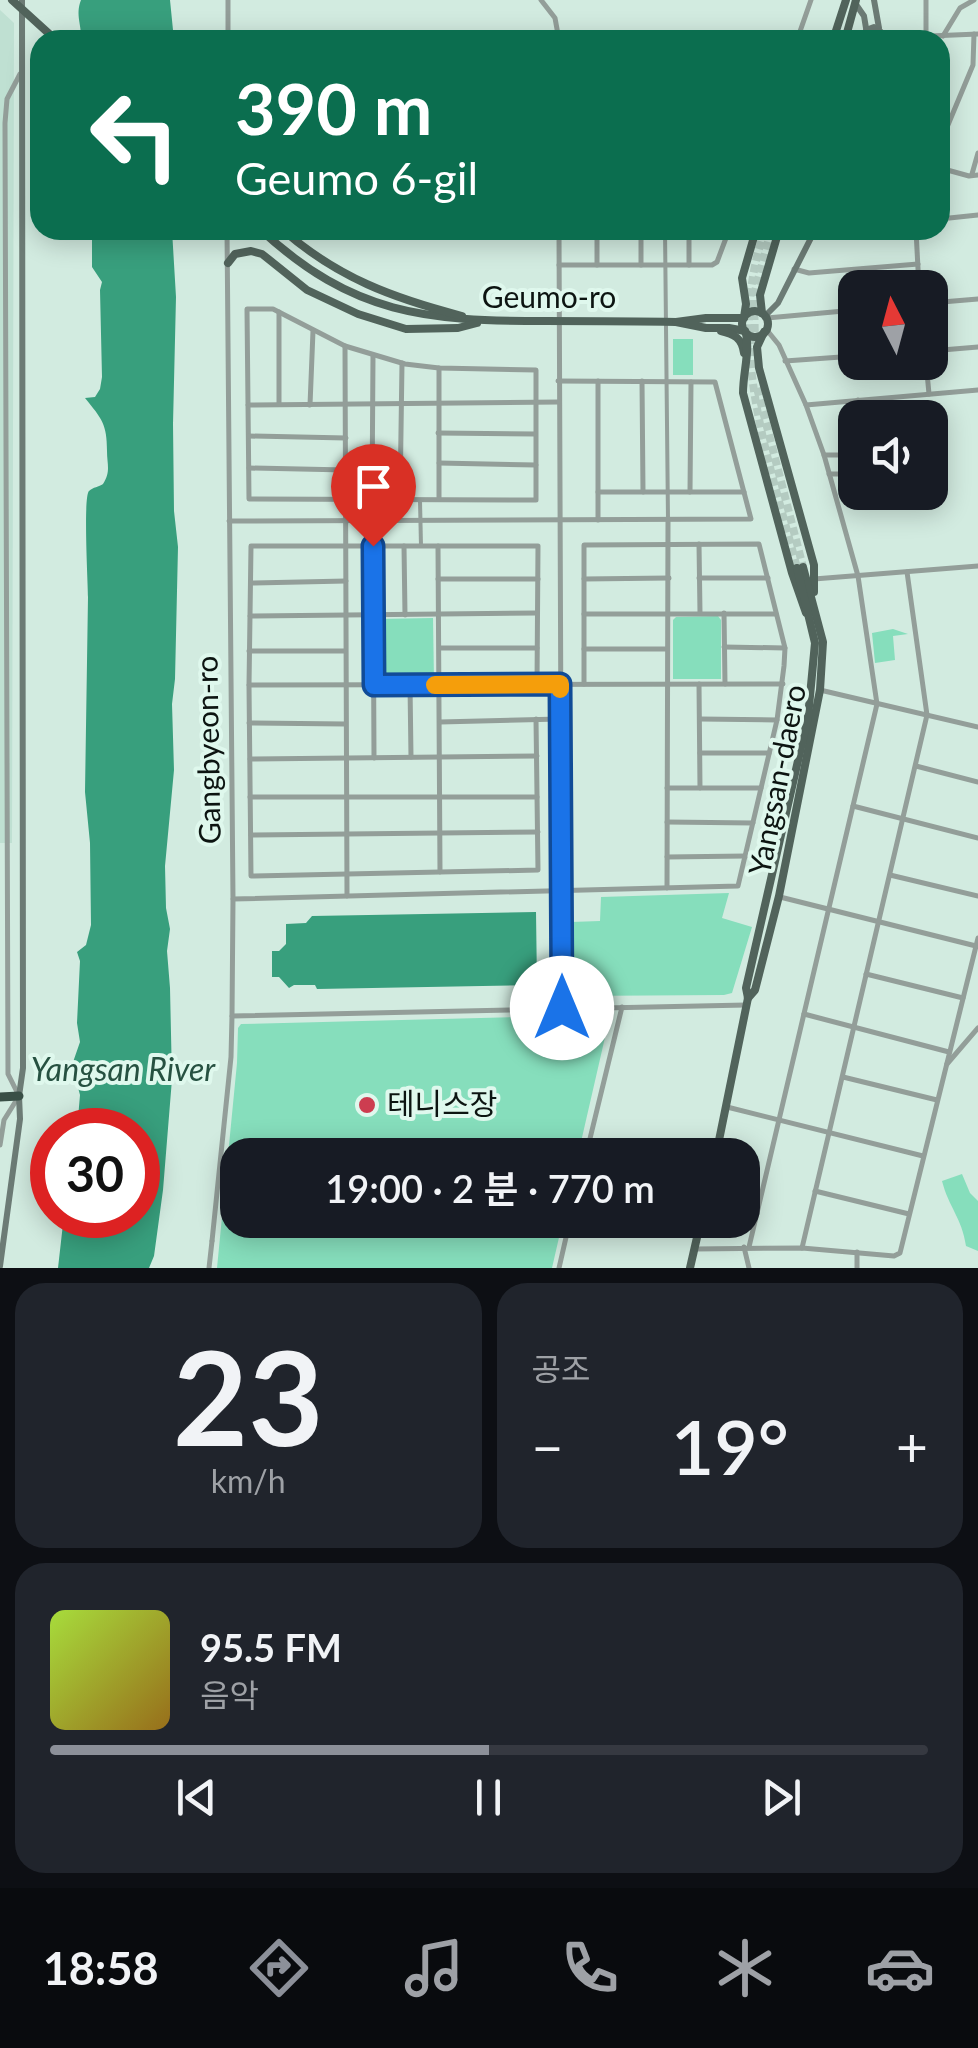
<!DOCTYPE html>
<html lang="ko">
<head>
<meta charset="utf-8">
<style>
	body { margin:0; font-family:Lato,"Noto Sans KR",sans-serif; background:#20242c; color:#f1f3f6; height:100vh; display:flex; flex-direction:column; font-size:38px; white-space:nowrap }
	* { box-sizing:border-box; margin:0 }
	p { font-size:32px; color:#9ea1a6 }
	.icon { flex:none; width:55px; height:55px; fill:none; stroke:currentColor; stroke-width:2; stroke-linecap:round; stroke-linejoin:round }
	.map { position:relative; height:1268px; overflow:hidden }
	.sheet { display:flex; flex-direction:column; gap:15px; padding:15px; background:#0d0f14; flex:1 }
	.sheet>* { flex:none }
	.guide { position:absolute; left:30px; top:30px; width:920px; height:210px; border-radius:30px; box-shadow:0 5px 25px #0003; background:#0b6e4f; color:#fff; overflow:hidden }
	.needle { width:65px; rotate:354deg }
	.fabs { position:absolute; left:838px; top:270px; display:grid; gap:20px }
	.fabs a { display:grid; place-items:center; width:110px; height:110px; border-radius:20px; background:#171b24; box-shadow:0 5px 25px #0003; font-size:50px }
	.speed { position:absolute; left:30px; top:1108px; display:flex; gap:20px; font-size:50px; font-weight:700; text-align:center }
	.speed>* { display:grid; place-content:center; width:130px; height:130px; border-radius:50%; background:#171b24; box-shadow:0 5px 25px #0003; line-height:1 }
	.speed .limit { border:15px solid #d22; background:#fff; color:#111 }
	.pin { position:absolute; display:grid; place-items:center; width:85px; height:85px; color:#fff; margin:-102px -42px; border-radius:50% 50% 50% 0; rotate:-45deg; box-shadow:0 0 10px #0007 }
	.pin .icon { rotate:45deg }
	.me { position:absolute; width:110px; margin:-55px; rotate:0deg; stroke-linejoin:round; filter:drop-shadow(0 0 8px #0008) }
	.turn { display:flex; align-items:center; gap:35px; height:210px; padding:0 40px; font-size:45px }
	.turn .icon { width:130px; height:130px; stroke-width:2.5 }
	.turn b { display:block; font-size:70px; line-height:85px }
	.big { font-size:75px; font-weight:600; line-height:1.1 }
	.sheet .card { flex:1; display:flex; flex-direction:column; justify-content:center; gap:15px; min-width:0; padding:0 35px; border-radius:30px; background:#20242c }
	.sheet .dial { align-items:center; gap:0 }
	.dial b { font-size:130px; line-height:1 }
	.song { display:flex; align-items:center; gap:30px }
	.cover { width:120px; height:120px; border-radius:15px; background:linear-gradient(135deg,hsl(80 70% 55%),hsl(40 70% 35%)) }
	.played { height:10px; border-radius:5px; background:linear-gradient(90deg,#8c9099 50%,#363941 50%) }
	.keys { display:flex; justify-content:space-around; direction:ltr }
	.heat { display:flex; justify-content:space-between; align-items:center; font-size:55px; direction:ltr }
	.sheet .tiles { flex:1; display:grid; gap:15px; grid-template-columns:1fr 1fr }
	.card:last-child { grid-column:span 2 }
	.trip { position:absolute; left:220px; top:1138px; width:540px; height:100px; border-radius:30px; background:#171b24; box-shadow:0 5px 25px #0003; font-weight:600; line-height:100px; text-align:center }
	.tabs { display:flex; height:160px; justify-content:space-around; align-items:center; background:#090b0e; color:#9ea1a6 }
	.tabs .icon { width:70px; height:70px }
	.tabs .current { color:#8c9099 }
	.tabs b { font-size:45px; color:#f1f3f6 }
	.map>svg:first-child { display:block }
</style>
</head>
<body>
<div class="map">
<svg width="978" height="1268" viewBox="0 0 978 1268">
	<rect width="100%" height="100%" fill="#d2ebe0"/>
	<polygon fill="#bfe0d2" points="0,10 14,23 12,843 0,843"/>
	<g fill="#86debc">
		<rect x="673" y="339" width="20" height="36"/>
		<polygon points="718,616 721,620 721,679 673,679 673,620 676,617"/>
		<polygon points="433,618 434,681 378,681 378,619"/>
		<polygon points="893,629 908,634 893,636 895,660 875,663 872,633"/>
		<polygon points="729,893 722,918 752,927 732,993 724,995 570,996 571,922 600,921 601,897"/>
		<polygon points="601,1015 609,1020 578,1155 238,1155 238,1220 563,1220 552,1268 217,1268 237,1063 238,1028 241,1024"/>
		<path d="M962,1174l8,19 8,8v50l-12,-5c-4,-28 -17,-38 -24,-65z"/>
	</g>
	<g fill="#389f7d">
		<path d="M81,0h89l4,40h-93c1,-15 -6,-25 0,-40z"/>
		<path d="M92,230h80l4,67 -3,127 1,87 4,36 -3,132 -3,25 2,66 -9,96 1,42 4,21 -3,22 3,37 2,91 -9,111 -9,66 -5,12h-91l6,-53h74v-85h-61l3,-35 -8,-30 8,-23 -3,-19 3,-62 -3,-9 9,-7 5,-20 -1,-82 -5,-51 3,-195c0,-14 -5,-100 1,-106 4,-4 10,-4 14,-7 8,-13 4,-19 4,-33 0,-27 -5,-32 -22,-53l10,-1 5,-8 2,-12 -2,-87 2,-8 -10,-15z"/>
		<polygon points="536,912 537,985 317,989 315,985 294,985 289,988 279,977 272,977 272,951 279,951 286,944 286,924 306,923 312,916"/>
	</g>
	<g fill="none" stroke-linecap="round" stroke-linejoin="round">
		<g stroke="#b4cbc1" stroke-width="8" stroke-dasharray="8 4" stroke-linecap="butt">
			<path d="M765,230c-40,112 4,229 32,338"/>
			<polyline points="755,344 754,295 771,230"/>
			<polyline points="757,388 803,567"/>
		</g>
		<g stroke="#939e99" stroke-width="4">
			<polyline points="665,230 668,520"/>
			<polyline points="420,501 421,546"/>
		</g>
		<g stroke="#939e99" stroke-width="5">
			<polyline points="541,0 555,18 559,40"/>
			<polyline points="926,0 926,40"/>
			<polyline points="943,36 960,8 974,0"/>
			<polyline points="882,38 978,34"/>
			<polyline points="797,40 811,0"/>
			<polyline points="940,144 973,65 974,34"/>
			<polyline points="940,168 969,176 978,175"/>
			<polyline points="972,174 978,153"/>
			<polyline points="940,219 978,215"/>
			<polyline points="559,230 562,1008"/>
			<polyline points="916,230 919,288"/>
			<polyline points="559,265 712,265 717,262 729,230"/>
			<polyline points="597,265 597,230"/>
			<polyline points="641,265 641,230"/>
			<polyline points="689,265 689,230"/>
			<polyline points="794,269 809,273 918,264"/>
			<polyline points="930,303 978,299"/>
			<polygon points="247,309 273,309 345,346 405,364 439,368 536,370 536,500 249,499"/>
			<polyline points="767,318 855,310"/>
			<polyline points="345,346 347,896"/>
			<polyline points="930,351 978,347"/>
			<polyline points="785,361 855,356"/>
			<polyline points="926,362 929,394"/>
			<polyline points="439,368 439,499"/>
			<polyline points="598,381 598,520"/>
			<polyline points="642,381 643,492"/>
			<polyline points="858,400 862,418"/>
			<polyline points="279,404 279,312"/>
			<polyline points="248,405 559,402"/>
			<polyline points="310,405 313,331"/>
			<polyline points="806,405 978,390"/>
			<polyline points="438,433 535,434"/>
			<polyline points="249,436 346,438"/>
			<polyline points="824,455 855,455"/>
			<polyline points="439,463 536,465"/>
			<polyline points="249,468 346,470"/>
			<polyline points="829,474 855,474"/>
			<polyline points="598,492 744,492"/>
			<polyline points="690,492 691,382"/>
			<polyline points="372,499 373,356"/>
			<polyline points="400,499 402,363"/>
			<polyline points="229,521 751,519 715,382 558,381"/>
			<polyline points="699,544 700,613"/>
			<polyline points="373,546 374,758"/>
			<polyline points="404,546 405,615"/>
			<polyline points="438,546 440,872"/>
			<polyline points="699,578 768,578"/>
			<polyline points="438,579 538,579"/>
			<polyline points="584,579 669,578"/>
			<polyline points="814,579 978,566"/>
			<polyline points="251,583 346,581"/>
			<polyline points="724,613 725,684"/>
			<polyline points="584,614 776,614"/>
			<polyline points="250,616 537,613"/>
			<polyline points="724,647 785,648"/>
			<polyline points="440,648 537,648"/>
			<polyline points="584,649 666,649"/>
			<polyline points="249,651 345,651"/>
			<polyline points="699,684 700,788"/>
			<polyline points="249,685 783,684"/>
			<polyline points="410,685 411,757"/>
			<polyline points="820,690 978,727"/>
			<polyline points="536,719 538,870 251,876 249,685 251,546 538,546 537,684"/>
			<polyline points="700,719 777,720"/>
			<polyline points="440,722 560,719"/>
			<polyline points="249,723 345,724"/>
			<polyline points="700,753 769,753"/>
			<polyline points="250,759 537,756"/>
			<polyline points="916,766 978,782"/>
			<polyline points="667,788 761,788"/>
			<polyline points="250,797 537,797"/>
			<polyline points="853,806 978,838"/>
			<polyline points="667,822 753,823"/>
			<polyline points="251,835 538,832"/>
			<polyline points="667,857 746,856"/>
			<polyline points="890,875 978,896"/>
			<polyline points="667,888 668,521"/>
			<polyline points="780,897 976,946"/>
			<polyline points="233,899 738,886 777,720 784,666 785,648 759,544 584,545 584,684"/>
			<polyline points="866,974 963,998"/>
			<polyline points="804,1014 949,1052"/>
			<polyline points="232,1016 746,1005"/>
			<polyline points="947,1064 978,1028"/>
			<polyline points="843,1077 937,1100"/>
			<polyline points="727,1107 923,1156"/>
			<polyline points="586,1155 622,1007"/>
			<polyline points="815,1191 909,1214"/>
			<polyline points="744,1247 749,1268"/>
			<polyline points="749,1247 877,704 858,576 824,455 806,405 779,345 766,329"/>
			<polyline points="802,1248 927,715 907,572"/>
			<polyline points="694,1249 802,1248 894,1256 900,1253 978,938"/>
			<polyline points="857,1252 857,1268"/>
			<polyline points="209,1268 212,1241"/>
			<polyline points="559,1268 570,1220"/>
		</g>
		<g stroke="#939e99" stroke-width="5">
			<polyline points="228,40 228,0"/>
			<polyline points="0,1145 4,1120 19,1096 8,1074 5,123 7,99 20,74"/>
			<polyline points="212,1241 231,1057 232,1016 233,899 227,230"/>
		</g>
		<g stroke="#6c7b75" stroke-width="6">
			<polyline points="874,0 879,28"/>
			<polyline points="855,3 864,16 866,28"/>
			<polyline points="864,40 866,30 874,27 881,32 881,40"/>
			<polyline points="765,316 778,303 815,230"/>
			<polyline points="0,1266 20,1119 19,1096 23,1068 22,0"/>
		</g>
		<g stroke="#51635b" stroke-width="8">
			<polyline points="12,0 56,40"/>
			<polyline points="847,34 863,35"/>
			<polyline points="833,40 846,0"/>
			<polyline points="845,40 856,0"/>
			<path d="M261,230c92,85 165,91 284,91 44,0 88,0 131,1"/>
			<path d="M283,230c55,48 110,68 179,86"/>
			<polyline points="228,263 235,254 251,251 262,254 307,290 358,314 406,329 458,328 477,323"/>
			<circle cx="755" cy="324" r="13"/>
			<polyline points="762,313 760,295 779,230"/>
			<polyline points="744,317 746,304 742,278 756,230"/>
			<polyline points="744,318 706,318 676,322 706,328 729,328 745,331"/>
			<path d="M721,331c13,3 21,7 23,22"/>
			<polyline points="764,332 757,347 759,368 814,565 814,592"/>
			<path d="M746,333c4,20 -3,39 -3,60l49,180 14,40"/>
			<polyline points="748,998 755,990 779,896 820,690 823,642 803,567"/>
			<polyline points="716,1155 748,998 746,988 808,717 815,643 797,568"/>
			<polyline points="690,1268 701,1220"/>
		</g>
		<polyline stroke="#394f46" stroke-width="9" points="0,1097 19,1096"/>
	</g>
	<g fill="none" stroke-linecap="round" stroke-linejoin="round">
		<g stroke="#114b97" stroke-width="25">
			<polyline id="route" points="373,546 374,685 560,684 562,1008"/>
		</g>
		<use href="#route" stroke="#1a73e8" stroke-width="18"/>
		<polyline stroke="#f59e0b" stroke-width="18" points="435,685 560,684 560,689"/>
	</g>
	<circle fill="#cd3d50" stroke="#dff8ed" stroke-width="4" cx="367" cy="1105" r="10"/>
	<g text-anchor="middle" stroke-width="8" stroke-linejoin="round" paint-order="stroke">
		<g font-size="30" fill="#0c1411" stroke="#dff8ed">
			<text x="549" y="308">Geumo-ro</text>
			<text transform="translate(209 750) rotate(-91)" y="10">Gangbyeon-ro</text>
			<text transform="translate(778 780) rotate(-79)" y="10">Yangsan-daero</text>
		</g>
		<g font-size="30" fill="#0c1411" stroke="#dff8ed" text-anchor="start">
			<text x="387" y="1115">테니스장</text>
		</g>
		<g font-size="32" font-style="italic" fill="#265141" stroke="#dff8ed">
			<text x="123" y="1081">Yangsan River</text>
		</g>
	</g>
</svg>
<div class="fabs">
<a><svg class="needle" viewBox="-14 -14 28 28"><path d="M0-13l5 13h-10z" fill="#e53935"/><path d="M0 13l5-13h-10z" fill="#9ea1a6"/></svg></a>
<a><svg class="icon" aria-label="sound" viewBox="0 0 24 24"><path d="M4 9h4l5-4v14l-5-4H4zM17 9q2 3 0 6"/></svg></a>
</div>
<div class="speed"><div class="limit">30</div></div>
<div class="pin" style="left:373px;top:546px;background:#d93025"><svg class="icon" aria-label="arrive" viewBox="0 0 24 24"><path d="M6 21V4h12l-3 4 3 4H6"/></svg></div>
<svg class="me" style="left:562px;top:1008px" viewBox="-20 -20 40 40"><circle r="19" fill="#fff"/><path d="M0-13L10 11 0 6-10 11z" fill="#1a73e8"/></svg>
<div class="trip">19:00 · 2 분 · 770 m</div>
<div class="guide">
<div class="turn"><svg class="icon" aria-label="left" viewBox="0 0 24 24"><path d="M17 20v-9H6M10 6l-5 5 5 5"/></svg><div><b>390 m</b>Geumo 6-gil</div></div>
</div>
</div>
<section class="sheet">
<div class="tiles">
<div class="card dial"><b>23</b><p>km/h</p></div>
<div class="card"><p>공조</p>
<div class="heat"><a>−</a><b class="big">19°</b><a>+</a></div>
</div>
<div class="card">
<div class="song"><i class="cover"></i><div><b>95.5 FM</b><p>음악</p></div></div>
<div class="played"></div>
<div class="keys"><svg class="icon" aria-label="previous" viewBox="0 0 24 24"><path d="M18 5L8 12l10 7zM5 5v14"/></svg><svg class="icon" aria-label="pause" viewBox="0 0 24 24"><path d="M8 5v14M16 5v14"/></svg><svg class="icon" aria-label="next" viewBox="0 0 24 24"><path d="M6 5l10 7-10 7zM19 5v14"/></svg></div>
</div>
</div>
</section>
<nav class="tabs">
<b>18:58</b>
<svg class="icon current" aria-label="directions" viewBox="0 0 24 24"><path d="M12 3l9 9-9 9-9-9zM9 14v-3h6M13 9l2 2-2 2"/></svg>
<svg class="icon" aria-label="music" viewBox="0 0 24 24"><path d="M9 18V5l10-2v13"/><circle cx="6" cy="18" r="3"/><circle cx="16" cy="16" r="3"/></svg>
<svg class="icon" aria-label="phone" viewBox="0 0 24 24"><path d="M5 4h4l2 5-3 2q2 4 5 5l2-3 5 2v4C11 20 4 13 5 4z"/></svg>
<svg class="icon" aria-label="climate" viewBox="0 0 24 24"><path d="M12 3v18M4 7l16 10M4 17L20 7"/></svg>
<svg class="icon" aria-label="car" viewBox="0 0 24 24"><path d="M5 17H2v-5l4-1 3-4h7l3 4 3 1v5h-3M9 17h6M6 11h13"/><circle cx="7" cy="17" r="2"/><circle cx="17" cy="17" r="2"/></svg>
</nav>
</body>
</html>
